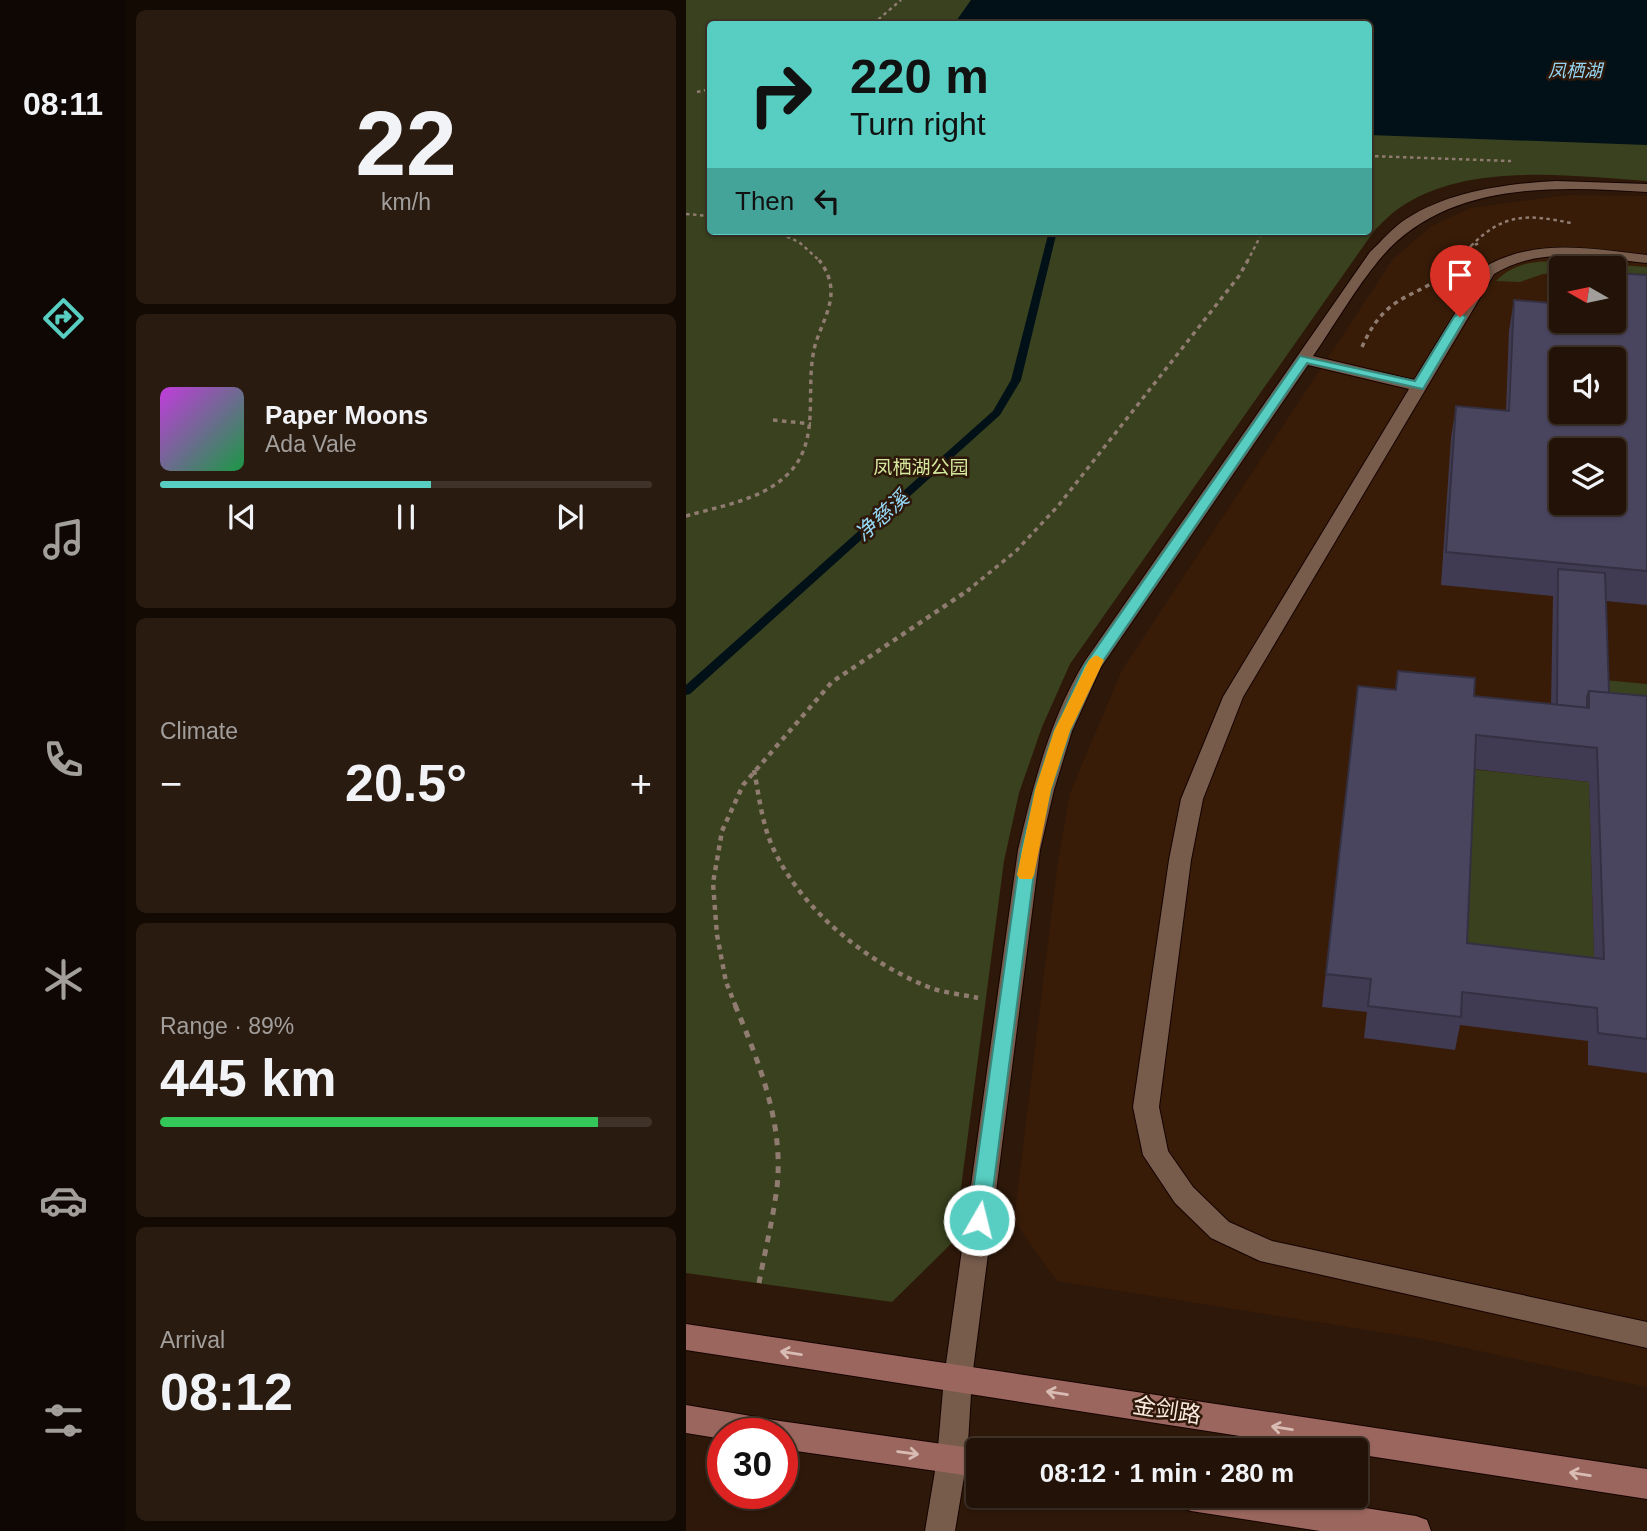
<!DOCTYPE html>
<html lang="en">
<head>
<meta charset="utf-8">
<style>
	body { margin:0; font-family:Helvetica,"Noto Sans SC",sans-serif; background:#2a1b11; color:#f1f3f6; height:100vh; display:flex; flex-direction:column; font-size:26px; white-space:nowrap }
	* { box-sizing:border-box; margin:0 }
	p { font-size:23px; color:#a29e9b }
	.icon { flex:none; width:38px; height:38px; fill:none; stroke:currentColor; stroke-width:2; stroke-linecap:round; stroke-linejoin:round }
	.map { position:relative; flex:1; overflow:hidden }
	.details { display:flex; flex-direction:column; gap:10px; padding:10px; background:#130a04; width:560px }
	.details>* { flex:none }
	.guide { position:absolute; left:21px; top:21px; width:665px; height:214px; border-radius:7px; box-shadow:0 2px 5px #0004,0 0 0 2px #3f3228; background:#57cec1; color:#111; overflow:hidden }
	.needle { width:46px; rotate:279deg }
	.fabs { position:absolute; left:863px; top:256px; display:grid; gap:14px }
	.fabs a { display:grid; place-items:center; width:77px; height:77px; border-radius:7px; background:#221207; box-shadow:0 2px 5px #0004,0 0 0 2px #3f3228; font-size:35px }
	.speed { position:absolute; left:21px; top:1418px; display:flex; gap:14px; font-size:35px; font-weight:700; text-align:center }
	.speed>* { display:grid; place-content:center; width:91px; height:91px; border-radius:50%; background:#221207; box-shadow:0 2px 5px #0004,0 0 0 2px #3f3228; line-height:1 }
	.speed .limit { border:10px solid #d22; background:#fff; color:#111 }
	.pin { position:absolute; display:grid; place-items:center; width:60px; height:60px; color:#fff; margin:-72px -30px; border-radius:50% 50% 50% 0; rotate:-45deg; box-shadow:0 0 7px #0007 }
	.pin .icon { rotate:45deg }
	.me { position:absolute; width:77px; margin:-38px; rotate:8deg; stroke-linejoin:round; filter:drop-shadow(0 0 5px #0008) }
	.turn { display:flex; align-items:center; gap:24px; height:147px; padding:0 28px; font-size:32px }
	.turn .icon { width:91px; height:91px; stroke-width:2.5 }
	.turn b { display:block; font-size:49px; line-height:60px }
	.then { display:flex; align-items:center; height:66px; padding:0 28px; background:#0003; gap:14px; font-size:26px }
	.big { font-size:52px; font-weight:800; line-height:1.1 }
	.details .card { flex:1; display:flex; flex-direction:column; justify-content:center; gap:10px; min-width:0; padding:0 24px; border-radius:10px; background:#2a1b11 }
	.details .dial { align-items:center; gap:0 }
	.dial b { font-size:91px; line-height:1 }
	.song { display:flex; align-items:center; gap:21px }
	.cover { width:84px; height:84px; border-radius:10px; background:linear-gradient(135deg,hsl(290 70% 55%),hsl(140 70% 35%)) }
	.played { height:7px; border-radius:4px; background:linear-gradient(90deg,#57cec1 55%,#3f3228 55%) }
	.keys { display:flex; justify-content:space-around; direction:ltr }
	.heat { display:flex; justify-content:space-between; align-items:center; font-size:38px; direction:ltr }
	.charge { height:10px; border-radius:5px; background:linear-gradient(90deg,#34c759 89%,#3f3228 0) }
	.trip { position:absolute; left:280px; top:1438px; width:402px; height:70px; border-radius:7px; background:#221207; box-shadow:0 2px 5px #0004,0 0 0 2px #3f3228; font-weight:800; line-height:70px; text-align:center }
	main { display:flex; flex:1; min-height:0 }
	.tab-bar { display:flex; flex-direction:column; width:126px; justify-content:space-around; align-items:center; background:#0e0703; color:#a29e9b }
	.tab-bar .icon { width:49px; height:49px }
	.tab-bar .on { color:#57cec1 }
	.tab-bar b { font-size:32px; color:#f1f3f6 }
	.map>svg:first-child { display:block }
</style>
</head>
<body>
<main>
<nav class="tab-bar">
<b>08:11</b>
<svg class="icon on" aria-label="directions" viewBox="0 0 24 24"><path d="M12 3l9 9-9 9-9-9zM9 14v-3h6M13 9l2 2-2 2"/></svg>
<svg class="icon" aria-label="music" viewBox="0 0 24 24"><path d="M9 18V5l10-2v13"/><circle cx="6" cy="18" r="3"/><circle cx="16" cy="16" r="3"/></svg>
<svg class="icon" aria-label="phone" viewBox="0 0 24 24"><path d="M5 4h4l2 5-3 2q2 4 5 5l2-3 5 2v4C11 20 4 13 5 4z"/></svg>
<svg class="icon" aria-label="climate" viewBox="0 0 24 24"><path d="M12 3v18M4 7l16 10M4 17L20 7"/></svg>
<svg class="icon" aria-label="car" viewBox="0 0 24 24"><path d="M5 17H2v-5l4-1 3-4h7l3 4 3 1v5h-3M9 17h6M6 11h13"/><circle cx="7" cy="17" r="2"/><circle cx="17" cy="17" r="2"/></svg>
<svg class="icon" aria-label="filters" viewBox="0 0 24 24"><path d="M4 7h16M4 17h16"/><circle cx="9" cy="7" r="2"/><circle cx="15" cy="17" r="2"/></svg>
</nav>
<section class="details">
<div class="card dial"><b>22</b><p>km/h</p></div>
<div class="card">
<div class="song"><i class="cover"></i><div><b>Paper Moons</b><p>Ada Vale</p></div></div>
<div class="played"></div>
<div class="keys"><svg class="icon" aria-label="previous" viewBox="0 0 24 24"><path d="M18 5L8 12l10 7zM5 5v14"/></svg><svg class="icon" aria-label="pause" viewBox="0 0 24 24"><path d="M8 5v14M16 5v14"/></svg><svg class="icon" aria-label="next" viewBox="0 0 24 24"><path d="M6 5l10 7-10 7zM19 5v14"/></svg></div>
</div>
<div class="card"><p>Climate</p>
<div class="heat"><a>−</a><b class="big">20.5°</b><a>+</a></div>
</div>
<div class="card"><p>Range · 89%</p><b class="big">445 km</b><div class="charge"></div></div>
<div class="card"><p>Arrival</p><b class="big">08:12</b></div>
</section>
<div class="map">
<svg width="961" height="1531" viewBox="0 0 961 1531">
	<rect width="100%" height="100%" fill="#2e1809"/>
	<path fill="#381c08" fill-rule="evenodd" d="M882,195l79,1v1191l-223,-48 -367,-58 -43,-60 44,-360 12,-68 52,-123 271,-411 37,-32 40,-19zM875,268h53v52h-53zM875,359h53v52h-53zM875,450h53v52h-53z"/>
	<g fill="#39411e" fill-rule="evenodd">
		<path d="M0,0h961v181c-77,-5 -183,-20 -249,28 -9,6 -17,15 -24,22l-304,433 -28,63 -23,66 -15,68 -50,380 -62,61 -206,-29zM24,24h658v207h-658z"/>
		<path d="M880,261l81,6v13l-33,-3v-9h-53v5l-18,1 -23,8 -24,-1c19,-20 43,-20 70,-20z"/>
		<polygon points="918,680 961,684 961,729 920,724"/>
		<polygon points="784,769 903,782 909,992 775,976"/>
	</g>
	<polygon fill="#021018" points="285,0 961,0 961,145 683,135 682,24 268,24"/>
	<g fill="none" stroke-linecap="round" stroke-linejoin="round">
		<polygon fill="#021018" fill-rule="evenodd" points="363,231 371,231 335,380 314,415 4,694 0,695 0,685 307,411 325,380"/>
		<g stroke="#150300" stroke-width="2">
			<path id="street" d="M870,181l91,3v8c-92,-6 -203,-11 -268,68 -24,29 -44,64 -66,96l101,24 69,-112c51,-31 108,-19 164,-13v8c-52,-5 -106,-18 -153,11l-251,423 -40,102 -12,61 -32,247 9,44 25,36 36,35 43,19 375,81v26l-387,-87 -49,-23 -36,-35 -32,-48 -10,-48 36,-247 12,-61 42,-102 186,-308 -101,-24 -207,302 -29,64 -18,59 -14,60 -68,528 -5,81 -12,72h-30l12,-72 7,-81 74,-528c15,-64 32,-132 67,-189l285,-409c12,-11 22,-24 36,-33 44,-28 98,-35 150,-38z"/>
		</g>
		<g stroke="#150300" stroke-width="2">
			<g id="secondary">
				<polygon points="0,1324 961,1469 961,1499 670,1454 670,1451 651,1451 0,1350"/>
				<polygon points="0,1405 94,1421 292,1449 297,1451 292,1451 292,1477 96,1449 96,1433 37,1433 37,1439 0,1433"/>
				<polygon points="490,1496 603,1496 730,1516 741,1520 745,1531 634,1531 505,1511 494,1507"/>
			</g>
		</g>
		<g stroke="#8f7b6f" stroke-width="2.5" stroke-dasharray="3.5 3.5" stroke-linecap="butt">
			<polyline points="187,24 215,0"/>
			<polyline points="11,92 24,89"/>
			<polyline points="20,133 24,133"/>
			<polyline points="682,156 825,161"/>
			<polyline points="0,214 24,216"/>
			<polyline points="88,231 113,242 135,262"/>
			<path d="M785,246c32,-33 57,-32 100,-23"/>
			<polyline points="779,254 785,246 794,243"/>
			<polyline points="561,262 577,231"/>
		</g>
		<g stroke="#8f7b6f" stroke-width="3.5" stroke-dasharray="4.5 4.5" stroke-linecap="butt">
			<path d="M676,347c26,-59 55,-45 96,-83"/>
			<polyline points="87,420 125,424"/>
			<path d="M0,516c34,-10 77,-16 103,-43 32,-33 16,-82 25,-123 4,-20 18,-39 17,-61 -1,-11 -5,-20 -12,-29"/>
			<polyline points="281,591 330,551 372,506 553,276 562,260"/>
		</g>
		<g stroke="#8f7b6f" stroke-width="4.5" stroke-dasharray="5 5" stroke-linecap="butt">
			<path d="M68,770c5,26 8,54 19,78 28,61 92,113 153,138 16,7 35,8 52,12"/>
			<polyline points="50,1007 40,982 31,935 27,883 36,831 57,785 146,682 284,589"/>
		</g>
		<path stroke="#8f7b6f" stroke-width="5" stroke-dasharray="7 7" stroke-linecap="butt" d="M49,1005c24,57 49,119 42,182 -4,32 -12,64 -18,96"/>
		<use href="#street" fill="#775c4c" fill-rule="evenodd"/>
		<use href="#secondary" fill="#9a665e" fill-rule="evenodd"/>
	</g>
	<path fill="#403b52" fill-rule="evenodd" d="M961,275v330l-41,-4 3,92 38,3v377l-59,-8v-24l-128,-16 -5,25 -91,-12 3,-26 -45,-5 36,-321 193,18 2,-108 -112,-11 10,-147 5,-32 50,5 3,-80 5,-31 100,20zM788,769l115,13 5,176 -127,-15z"/>
	<g fill="#4a455f" stroke="#343042" stroke-width="2" fill-rule="evenodd">
		<path d="M928,273l33,2v296l-201,-19 10,-146 53,5 5,-111 47,4v16h53zM875,359h53v52h-53zM875,450h53v52h-53z"/>
		<polygon points="872,569 919,573 923,693 903,691 901,697 901,708 871,705"/>
		<path d="M712,671l77,7 -1,18 115,12v-17l58,5v343l-49,-6 -1,-25 -135,-16 -1,25 -93,-11 3,-27 -45,-5 32,-288 38,4zM790,735l121,13 7,211 -137,-16z"/>
	</g>
	<defs><path id="oneway-shaft" d="M-6 0H5M1.5-3L5.5 0L1.5 3" fill="none" stroke-width="1.6" stroke-linecap="round" stroke-linejoin="round" transform="scale(1.75)"/></defs>
	<g stroke="#d8bbb2">
		<use href="#oneway-shaft" transform="translate(105 1353) rotate(-171)"/>
		<use href="#oneway-shaft" transform="translate(371 1393) rotate(-171)"/>
		<use href="#oneway-shaft" transform="translate(596 1428) rotate(-171)"/>
		<use href="#oneway-shaft" transform="translate(222 1453) rotate(8)"/>
		<use href="#oneway-shaft" transform="translate(894 1474) rotate(-171)"/>
	</g>
	<polygon fill="#57cec1" stroke="#39867d" stroke-width="2" points="774,313 780,317 737,389 621,363 413,667 384,731 365,790 351,850 303,1220 300,1226 293,1228 286,1226 283,1220 335,850 349,790 368,731 398,666 614,356 729,381 768,317"/>
	<polygon fill="#f59e0b" points="410,655 418,660 384,731 365,790 348,875 346,879 334,879 331,875 349,790 368,731 403,660"/>
	<g text-anchor="middle" stroke-width="5" stroke-linejoin="round" paint-order="stroke">
		<g font-size="18" font-style="italic" fill="#94d6f5" stroke="#2e1809">
			<text x="889" y="77">凤栖湖</text>
		</g>
		<g font-size="19" fill="#d5e99e" stroke="#2e1809">
			<text x="235" y="474">凤栖湖公园</text>
		</g>
		<g font-size="21" font-style="italic" fill="#94d6f5" stroke="#2e1809">
			<text transform="translate(196 516) rotate(-42)" y="7">净慈溪</text>
		</g>
		<g font-size="23" fill="#f9e9df" stroke="#2e1809">
			<text transform="translate(481 1410) rotate(9)" y="8">金剑路</text>
		</g>
	</g>
</svg>
<div class="fabs">
<a><svg class="needle" viewBox="-14 -14 28 28"><path d="M0-13l5 13h-10z" fill="#e53935"/><path d="M0 13l5-13h-10z" fill="#a29e9b"/></svg></a>
<a><svg class="icon" aria-label="sound" viewBox="0 0 24 24"><path d="M4 9h4l5-4v14l-5-4H4zM17 9q2 3 0 6"/></svg></a>
<a><svg class="icon" aria-label="layers" viewBox="0 0 24 24"><path d="M12 4l9 5-9 5-9-5zM3 14l9 5 9-5"/></svg></a>
</div>
<div class="speed"><div class="limit">30</div></div>
<div class="pin" style="left:774px;top:317px;background:#d93025"><svg class="icon" aria-label="arrive" viewBox="0 0 24 24"><path d="M6 21V4h12l-3 4 3 4H6"/></svg></div>
<svg class="me" style="left:293px;top:1220px" viewBox="-20 -20 40 40"><circle r="17" fill="#57cec1" stroke="#fff" stroke-width="3"/><path d="M0-11L8 9 0 5-8 9z" fill="#fff"/></svg>
<div class="trip">08:12 · 1 min · 280 m</div>
<div class="guide">
<div class="turn"><svg class="icon" aria-label="right" viewBox="0 0 24 24"><path d="M7 20v-9h11M14 6l5 5-5 5"/></svg><div><b>220 m</b>Turn right</div></div>
<div class="then">Then<svg class="icon" aria-label="left" viewBox="0 0 24 24"><path d="M17 20v-9H6M10 6l-5 5 5 5"/></svg></div>
</div>
</div>
</main>
</body>
</html>
